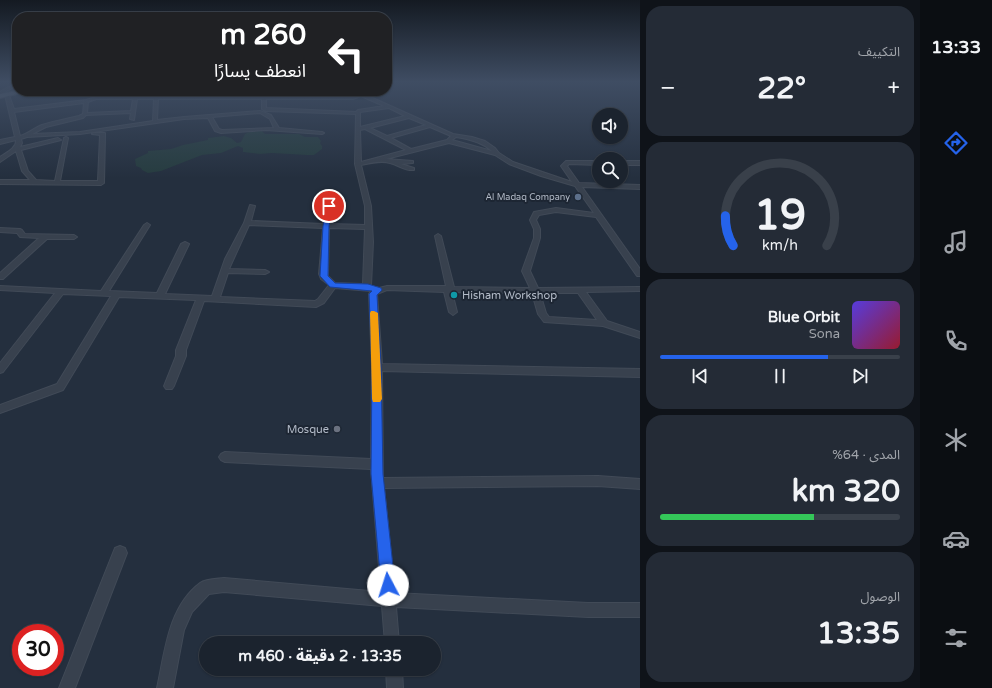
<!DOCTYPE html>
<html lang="ar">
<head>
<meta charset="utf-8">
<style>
	body { margin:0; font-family:"Varela Round","Noto Sans Arabic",sans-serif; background:#242b36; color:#f1f3f6; direction:rtl; height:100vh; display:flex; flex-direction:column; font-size:15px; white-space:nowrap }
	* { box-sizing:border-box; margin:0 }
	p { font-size:13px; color:#a0a4aa }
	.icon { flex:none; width:22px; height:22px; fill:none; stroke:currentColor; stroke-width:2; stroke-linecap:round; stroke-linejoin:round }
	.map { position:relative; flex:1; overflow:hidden; direction:ltr }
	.panel { display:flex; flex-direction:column; gap:6px; padding:6px; background:#0f1319; width:280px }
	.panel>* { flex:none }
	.hud { position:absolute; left:12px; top:12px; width:380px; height:84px; border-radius:16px; box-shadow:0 1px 3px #0004,0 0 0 1px #39404a; direction:rtl; background:#202124; color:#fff; overflow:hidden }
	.controls { position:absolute; left:592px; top:108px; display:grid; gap:8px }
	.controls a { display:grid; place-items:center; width:36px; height:36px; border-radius:50%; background:#1b232e; box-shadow:0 1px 3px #0004,0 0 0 1px #39404a; font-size:20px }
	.speed { position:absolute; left:12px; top:624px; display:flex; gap:8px; font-size:20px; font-weight:700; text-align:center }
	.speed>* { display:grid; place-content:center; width:52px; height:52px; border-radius:50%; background:#1b232e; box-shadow:0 1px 3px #0004,0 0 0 1px #39404a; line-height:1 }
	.speed .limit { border:6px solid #d22; background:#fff; color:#111 }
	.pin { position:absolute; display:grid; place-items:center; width:34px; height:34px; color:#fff; margin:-17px; border:2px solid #fff; border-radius:50%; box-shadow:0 1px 4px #0007 }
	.me { position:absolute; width:44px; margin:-22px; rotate:355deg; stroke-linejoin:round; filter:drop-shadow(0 0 3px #0008) }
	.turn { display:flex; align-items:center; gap:14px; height:84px; padding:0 20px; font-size:18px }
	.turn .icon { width:52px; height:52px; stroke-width:2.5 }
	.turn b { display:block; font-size:28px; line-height:34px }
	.big { font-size:30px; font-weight:800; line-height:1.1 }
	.panel .widget { flex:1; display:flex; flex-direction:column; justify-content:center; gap:6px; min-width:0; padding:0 14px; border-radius:16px; background:#242b36 }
	.panel .dial { align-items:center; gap:0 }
	.dial svg { height:104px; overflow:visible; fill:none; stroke:#39404a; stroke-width:7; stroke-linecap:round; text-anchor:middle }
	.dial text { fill:#f1f3f6; stroke:none }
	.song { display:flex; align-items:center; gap:12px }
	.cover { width:48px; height:48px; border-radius:6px; background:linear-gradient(135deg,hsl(250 70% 55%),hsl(350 70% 35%)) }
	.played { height:4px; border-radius:2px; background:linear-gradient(90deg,#2563eb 70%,#39404a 70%) }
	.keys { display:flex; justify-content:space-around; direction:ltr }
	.heat { display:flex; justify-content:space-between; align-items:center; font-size:22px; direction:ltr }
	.charge { height:6px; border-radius:3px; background:linear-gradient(90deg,#34c759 64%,#39404a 0) }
	.trip { position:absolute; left:199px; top:636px; width:242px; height:40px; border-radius:20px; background:#1b232e; box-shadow:0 1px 3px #0004,0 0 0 1px #39404a; font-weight:800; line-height:40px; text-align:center; direction:rtl }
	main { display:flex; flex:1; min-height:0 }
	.dock { display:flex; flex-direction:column; width:72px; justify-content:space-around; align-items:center; background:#0b0e12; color:#a0a4aa }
	.dock .icon { width:28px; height:28px }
	.dock .on { color:#2563eb }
	.dock b { font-size:18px; color:#f1f3f6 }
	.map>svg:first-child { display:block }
</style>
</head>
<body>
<main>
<nav class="dock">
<b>13:33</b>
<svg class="icon on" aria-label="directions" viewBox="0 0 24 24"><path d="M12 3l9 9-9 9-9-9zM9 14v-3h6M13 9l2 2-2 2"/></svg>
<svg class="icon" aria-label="music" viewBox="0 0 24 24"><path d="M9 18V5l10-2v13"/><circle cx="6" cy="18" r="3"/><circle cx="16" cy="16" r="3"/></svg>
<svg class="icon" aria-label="phone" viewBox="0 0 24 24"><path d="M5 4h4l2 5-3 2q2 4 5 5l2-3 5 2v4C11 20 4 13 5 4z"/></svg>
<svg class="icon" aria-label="climate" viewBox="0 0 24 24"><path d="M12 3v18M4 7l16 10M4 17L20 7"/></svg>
<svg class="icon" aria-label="car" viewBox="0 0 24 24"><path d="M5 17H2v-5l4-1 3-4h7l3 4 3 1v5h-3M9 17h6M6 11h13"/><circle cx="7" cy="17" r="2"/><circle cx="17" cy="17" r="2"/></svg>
<svg class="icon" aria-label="filters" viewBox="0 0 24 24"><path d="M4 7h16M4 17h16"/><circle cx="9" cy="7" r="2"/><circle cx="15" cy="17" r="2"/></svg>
</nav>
<section class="panel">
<div class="widget"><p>التكييف</p>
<div class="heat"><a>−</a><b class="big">22°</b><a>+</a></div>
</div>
<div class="widget dial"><svg viewBox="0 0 100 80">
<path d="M14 69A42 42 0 1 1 86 69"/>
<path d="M14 69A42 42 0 0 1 8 46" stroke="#2563eb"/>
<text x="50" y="56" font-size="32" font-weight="700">19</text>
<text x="50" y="72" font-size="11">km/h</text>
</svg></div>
<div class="widget">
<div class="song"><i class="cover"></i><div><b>Blue Orbit</b><p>Sona</p></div></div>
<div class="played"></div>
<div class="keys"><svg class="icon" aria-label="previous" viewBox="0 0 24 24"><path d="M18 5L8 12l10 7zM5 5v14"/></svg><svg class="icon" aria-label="pause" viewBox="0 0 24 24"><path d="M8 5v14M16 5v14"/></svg><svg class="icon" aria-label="next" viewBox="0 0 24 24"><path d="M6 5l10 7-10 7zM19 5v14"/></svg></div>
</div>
<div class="widget"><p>المدى · 64%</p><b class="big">320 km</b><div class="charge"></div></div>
<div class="widget"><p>الوصول</p><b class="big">13:35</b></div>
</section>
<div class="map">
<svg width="640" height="688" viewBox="0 0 640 688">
	<rect width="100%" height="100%" fill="#242f3e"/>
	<polygon fill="#263c3f" points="262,131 265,134 299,134 305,137 318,137 321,141 320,143 322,146 322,149 314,155 307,155 272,153 260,154 243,152 243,148 238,146 221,153 202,155 161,171 148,173 142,170 141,168 136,166 135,159 148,153 148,151 171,149 183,145 208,140 208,138 224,136 231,138 237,143 241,142 245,134 249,132"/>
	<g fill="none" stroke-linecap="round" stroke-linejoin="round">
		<g stroke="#414a57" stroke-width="2">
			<g id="street">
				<polygon points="17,82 17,85 0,95 0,92"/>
				<path d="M264,91h4l-2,6h86l5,-3 -2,-1v-2h2l96,43 19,3 13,4 10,7 4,5 14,9 59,20 -11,-16 5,-5h33v4l-30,-1 -2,2 12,17 61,2v4l-58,-2 58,82v7h-3l-41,-59 -40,-5 -17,3 -3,5 4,9v9l-10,33 8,17 102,-1v4l-54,1 21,29 33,11v6l-37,-12 -59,-4 -6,-8 -6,-21 -80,-1 5,20 -4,3 -4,-3 -5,-20 -57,-2 -10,4 5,70 258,5v8l-258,-6 1,107 215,-2 42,3v10l-42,-3 -214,2 11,105 193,10h52v14h-52l-192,-10 3,36h-14l-3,-37 -158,-14 -15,2 -17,18 -8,18 -11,58h-16c8,-36 11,-81 43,-105 6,-4 17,-4 24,-5l157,14 -10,-123 -146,-7 -4,-2 -2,-3 2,-3 4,-2 146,7 1,-92 -3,-73 2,-3 -36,-3 -11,15 -8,4 -112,-6 -18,49v6l-12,30 -2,3h-6l-2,-3 12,-30v-6l20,-50 -77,-3 -56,93 -63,23v-8l57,-21 54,-88 -48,-2 -60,78 -3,1v-10l55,-70 -55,-3v-4l101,5 43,-66 3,-2 3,2 -41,66 48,2 24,-49 4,-2 4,2 -24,50 47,2 13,-37 19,-36 6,-18 5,1 -4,15 72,3 3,-18 3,-2 3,2 -2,18 35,1v-19l-10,-42 1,-50 -90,-3 -4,-2v-10h-104l-1,21 27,-3 76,-6 11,4 8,13 43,4 2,1 -2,1 -56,-4 -45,3 -6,-2 -7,-13 -24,1 -104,15 -53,3 -6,2 1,4 -2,4 38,-9 3,2 -40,10 7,21 8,9 19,1 9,-43 2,-1 2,1 -8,43h38l2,-46 -8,-1 2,-1h11l-1,50 -3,2 -101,-1v-4h30l-8,-9 -6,-20 -16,11v-5c6,-4 17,-9 16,-17l-16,4v-4l15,-3 -10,-42 2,-1 2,1 5,14 72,-9 10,-3h166zM361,96l23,10 -26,4 -2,2 -90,-4v-9h87zM96,99h37l-2,12 -44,2 1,-11zM137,99h17l-1,22 -73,11 -48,2 14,-7 37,-9 3,-3 45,-2 -1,6 4,1zM84,103l-1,11 -4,2c-12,3 -25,5 -37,9 -8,3 -14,9 -22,11l-6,-24zM389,108l16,8 -45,11v-15zM260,113l10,6 4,9 -52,2 -3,-1 -7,-12zM409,118l17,7 -39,11 -17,-8zM430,127l21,9 -4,4 -36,9 -20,-11zM365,129l41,21 -45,12 -1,-32zM456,137c13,2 26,5 36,14l-40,-11zM449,143l46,12 14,9 32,12 34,10 19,27 -38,-5 -22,4 -4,8 4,9v9l-12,33 8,17 -76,-1 -13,-51 -3,-2 -3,2 11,50h-59l-8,2 -8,-2 2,-44 -2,-36 -10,-41c9,-2 20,-5 29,-2 9,2 14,8 24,7v-2l-13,-4 12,-1v-2l-27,-2zM249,225l74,3 -4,46 2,5 8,6 -11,14 -3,2 -95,-4 8,-24 37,1 4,-2 -4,-2 -36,-1zM329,228l36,1 -2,55 -28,-1 -7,-7zM540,293h38l19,27 -48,-3 -3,-4z"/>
				<rect x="621" y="161" width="19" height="4"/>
				<polygon points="0,228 20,229 22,230 25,234 74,235 77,237 74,239 47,239 3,279 0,279 0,273 39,238 20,237 17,233 0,232"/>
				<polygon points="120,546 125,548 127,553 75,688 59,688 115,548"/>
				<polygon points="386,669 402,669 403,688 387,688"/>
			</g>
		</g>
		<g stroke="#414a57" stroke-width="2">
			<polygon id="primary" points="17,91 29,91 0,98 0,94"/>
		</g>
		<use href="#street" fill="#38414e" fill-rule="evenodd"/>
		<use href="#primary" fill="#56606e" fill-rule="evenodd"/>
	</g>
	<linearGradient id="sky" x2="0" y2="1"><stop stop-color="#141a22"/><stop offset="0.46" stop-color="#3f4d63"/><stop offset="1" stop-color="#3f4d63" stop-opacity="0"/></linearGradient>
	<rect width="640" height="178" fill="url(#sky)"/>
	<polygon fill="#2563eb" stroke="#184099" points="327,204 333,206 329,226 328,276 335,283 368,284 381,288 382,290 377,295 381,367 383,474 395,585 393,590 388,592 383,590 381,585 371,474 372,367 369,294 372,291 330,287 320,276 323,226"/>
	<polygon fill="#f59e0b" points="371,311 374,311 378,313 382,399 380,402 373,402 372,399 370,313"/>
	<circle fill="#5c6f8a" stroke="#1d2633" stroke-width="1.5" cx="578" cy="197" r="4"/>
	<circle fill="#0f9aa8" stroke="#1d2633" stroke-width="1.5" cx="454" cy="295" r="4"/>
	<circle fill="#6b7280" stroke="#1d2633" stroke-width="1.5" cx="337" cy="429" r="4"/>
	<g text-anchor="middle" stroke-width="4" stroke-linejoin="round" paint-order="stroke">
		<g font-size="9" fill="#b4bcc9" stroke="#1d2633" text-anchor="end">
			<text x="570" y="200">Al Madaq Company</text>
		</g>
		<g font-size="11" fill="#b4bcc9" stroke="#1d2633" text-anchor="start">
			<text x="462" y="299">Hisham Workshop</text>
			<text x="329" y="433" text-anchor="end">Mosque</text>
		</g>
	</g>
</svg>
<div class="controls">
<a><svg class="icon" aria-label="sound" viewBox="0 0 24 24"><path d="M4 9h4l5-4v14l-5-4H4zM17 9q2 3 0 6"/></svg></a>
<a><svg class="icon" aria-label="search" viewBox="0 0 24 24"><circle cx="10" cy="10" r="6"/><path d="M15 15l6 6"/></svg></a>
</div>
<div class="speed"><div class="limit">30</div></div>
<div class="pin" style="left:329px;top:206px;background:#d93025"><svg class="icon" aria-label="arrive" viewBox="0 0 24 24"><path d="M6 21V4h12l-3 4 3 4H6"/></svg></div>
<svg class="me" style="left:388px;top:585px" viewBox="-20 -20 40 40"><circle r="19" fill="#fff"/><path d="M0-13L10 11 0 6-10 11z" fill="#2563eb"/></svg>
<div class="trip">13:35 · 2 دقيقة · 460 m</div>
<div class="hud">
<div class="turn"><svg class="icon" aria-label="left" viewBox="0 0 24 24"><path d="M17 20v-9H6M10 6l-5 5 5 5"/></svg><div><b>260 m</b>انعطف يسارًا</div></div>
</div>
</div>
</main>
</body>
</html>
